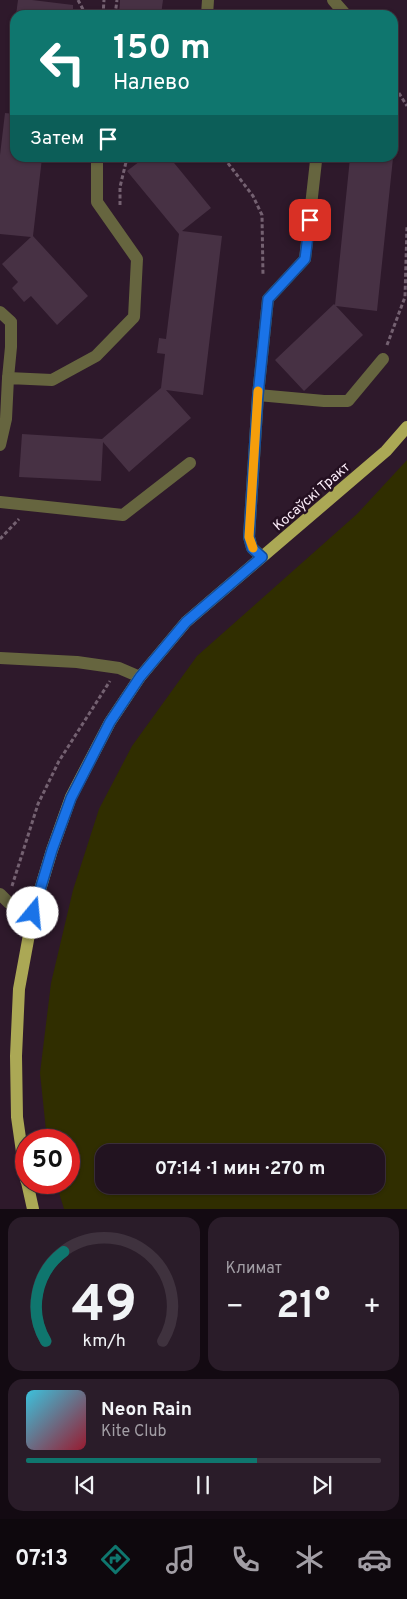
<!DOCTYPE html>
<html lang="ru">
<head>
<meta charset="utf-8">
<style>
	body { margin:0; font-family:Overpass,sans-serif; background:#2a1c29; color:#f1f3f6; height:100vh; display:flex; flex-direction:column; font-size:19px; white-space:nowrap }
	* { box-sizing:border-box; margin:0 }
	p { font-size:16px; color:#a29ea5 }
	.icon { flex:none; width:28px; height:28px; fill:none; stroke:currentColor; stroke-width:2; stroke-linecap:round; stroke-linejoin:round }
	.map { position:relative; height:1209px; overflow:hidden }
	.sheet { display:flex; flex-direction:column; gap:8px; padding:8px; background:#130a12; flex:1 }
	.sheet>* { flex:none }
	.banner { position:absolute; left:10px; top:10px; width:388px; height:152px; border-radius:15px; box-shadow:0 1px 4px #0004,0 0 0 1px #3f323e; background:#0f766e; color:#fff; overflow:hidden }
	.speed { position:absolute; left:15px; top:1129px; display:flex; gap:10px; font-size:25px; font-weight:700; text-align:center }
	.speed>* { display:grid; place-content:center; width:65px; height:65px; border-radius:50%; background:#221320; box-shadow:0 1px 4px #0004,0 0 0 1px #3f323e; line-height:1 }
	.speed .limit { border:8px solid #d22; background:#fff; color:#111 }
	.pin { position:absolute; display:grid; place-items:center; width:42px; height:42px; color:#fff; margin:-21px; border-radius:10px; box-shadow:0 2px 8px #0006 }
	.me { position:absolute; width:55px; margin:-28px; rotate:17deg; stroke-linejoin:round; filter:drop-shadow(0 0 4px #0008) }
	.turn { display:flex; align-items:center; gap:18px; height:105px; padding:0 20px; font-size:22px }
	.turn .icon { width:65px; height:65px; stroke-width:2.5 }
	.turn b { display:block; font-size:35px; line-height:42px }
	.then { display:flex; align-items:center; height:48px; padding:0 20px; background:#0003; gap:10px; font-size:19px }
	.big { font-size:38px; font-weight:700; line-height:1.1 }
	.sheet .card { flex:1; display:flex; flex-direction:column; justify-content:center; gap:8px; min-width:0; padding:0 18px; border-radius:15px; background:#2a1c29 }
	.sheet .dial { align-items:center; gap:0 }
	.dial svg { height:130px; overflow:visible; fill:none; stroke:#3f323e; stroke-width:7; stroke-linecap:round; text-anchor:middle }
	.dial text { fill:#f1f3f6; stroke:none }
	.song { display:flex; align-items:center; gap:15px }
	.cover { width:60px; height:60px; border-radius:8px; background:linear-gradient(135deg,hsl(190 70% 55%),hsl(350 70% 35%)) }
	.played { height:5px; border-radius:2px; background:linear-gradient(90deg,#0f766e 65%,#3f323e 65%) }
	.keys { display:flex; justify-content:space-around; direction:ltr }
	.heat { display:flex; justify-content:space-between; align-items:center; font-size:28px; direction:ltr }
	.sheet .tiles { flex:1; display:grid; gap:8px; grid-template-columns:1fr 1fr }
	.card:last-child { grid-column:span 2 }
	.trip { position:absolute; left:95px; top:1144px; width:290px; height:50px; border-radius:15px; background:#221320; box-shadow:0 1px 4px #0004,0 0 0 1px #3f323e; font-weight:700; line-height:50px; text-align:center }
	.menu { display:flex; height:80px; justify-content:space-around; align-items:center; background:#0e080d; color:#a29ea5 }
	.menu .icon { width:35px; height:35px }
	.menu .selected { color:#0f766e }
	.menu b { font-size:22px; color:#f1f3f6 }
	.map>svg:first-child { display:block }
</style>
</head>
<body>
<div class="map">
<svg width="407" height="1209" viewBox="0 0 407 1209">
	<rect width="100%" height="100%" fill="#2e192b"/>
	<path fill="#302e00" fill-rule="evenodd" d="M407,460v749h-343l-8,-26 13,-1v-42h-22l-7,-67 11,-90 22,-93 26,-81 33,-63 65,-90 160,-142zM376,1152v33h-272v-33z"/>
	<g fill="#473144">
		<polygon points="18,0 32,0 73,5 73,15 16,15"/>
		<polygon points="120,0 163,0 161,15 119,15"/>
		<polygon points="5,113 15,114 15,158 42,158 33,236 88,296 57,325 31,296 24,302 12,288 18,282 2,264 31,237 0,234 0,155"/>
		<polygon points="144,158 170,158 211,208 182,231 222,236 203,395 166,390 191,418 129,472 103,442 101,481 19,477 22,434 102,439 161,388 165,354 157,353 159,338 166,339 179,234 127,171"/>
		<polygon points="350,158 393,158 377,311 336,306 363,335 304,391 275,360 334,304 335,305"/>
	</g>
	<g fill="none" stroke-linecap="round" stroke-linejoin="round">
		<g stroke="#746171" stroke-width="3" stroke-dasharray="4 2.5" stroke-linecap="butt">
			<polyline points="78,0 86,15"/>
			<polyline points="103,15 104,0"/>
			<polyline points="115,15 117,0"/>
			<polyline points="392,82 407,106"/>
			<polyline points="224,158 253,196 262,215 263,276"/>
			<polyline points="120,205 120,187 127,158"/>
			<polyline points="387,345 405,297 407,226"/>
			<polyline points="0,539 19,519"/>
			<polyline points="12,886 38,804 59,761 110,681"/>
		</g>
		<g stroke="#66653f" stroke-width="12">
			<polyline points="333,0 346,15"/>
			<polyline points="207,15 208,0"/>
			<polyline points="0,312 11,322 11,347 8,378"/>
			<polyline points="258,395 324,401 348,401 383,359"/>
			<polyline points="0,445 6,419 8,378 52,380 96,356 134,317 137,259 97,202 97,158"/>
			<polyline points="0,502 123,515 190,463"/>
			<polyline points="262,557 252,548 249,537 258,395 268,299 305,259 316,161 313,158"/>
			<polyline points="0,658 77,662 119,668 140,677"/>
			<polyline points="0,894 9,903 33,913"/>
		</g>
		<g stroke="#aba855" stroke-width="12">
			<polyline points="26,1180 17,1117 16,1056 19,989 33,913 52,850 71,797 110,722 140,677 186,622 386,451 407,427"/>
			<polyline points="27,1182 33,1209"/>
		</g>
	</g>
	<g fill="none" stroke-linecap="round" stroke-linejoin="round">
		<g stroke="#114b97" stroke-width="12">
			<polyline id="route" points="33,913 52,850 71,798 110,722 140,677 186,622 262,557 252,548 249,537 258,395 268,299 305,259 310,220"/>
		</g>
		<use href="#route" stroke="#1a73e8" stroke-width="9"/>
		<polyline stroke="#f59e0b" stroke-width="9" points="253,548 249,537 258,391"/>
	</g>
	<g text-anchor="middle" stroke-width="5" stroke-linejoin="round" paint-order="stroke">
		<g font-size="14" fill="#fcedf9" stroke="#241021">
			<text transform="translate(311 496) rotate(-41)" y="5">Косаўскі Тракт</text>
		</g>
	</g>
</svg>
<div class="speed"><div class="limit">50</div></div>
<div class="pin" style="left:310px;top:220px;background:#d93025"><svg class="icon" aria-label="arrive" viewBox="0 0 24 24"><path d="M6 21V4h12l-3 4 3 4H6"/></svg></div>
<svg class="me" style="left:33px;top:913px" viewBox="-20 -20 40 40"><circle r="19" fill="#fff"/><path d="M0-13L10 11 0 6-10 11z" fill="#1a73e8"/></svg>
<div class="trip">07:14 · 1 мин · 270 m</div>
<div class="banner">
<div class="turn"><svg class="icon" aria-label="left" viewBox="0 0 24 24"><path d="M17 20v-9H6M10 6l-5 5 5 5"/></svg><div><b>150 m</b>Налево</div></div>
<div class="then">Затем<svg class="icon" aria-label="arrive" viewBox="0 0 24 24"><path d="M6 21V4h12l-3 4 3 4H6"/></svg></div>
</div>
</div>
<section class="sheet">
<div class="tiles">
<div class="card dial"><svg viewBox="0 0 100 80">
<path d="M14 69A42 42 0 1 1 86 69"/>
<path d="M14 69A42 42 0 0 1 25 14" stroke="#0f766e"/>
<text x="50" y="56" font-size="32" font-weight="700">49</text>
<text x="50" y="72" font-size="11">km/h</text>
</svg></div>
<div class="card"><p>Климат</p>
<div class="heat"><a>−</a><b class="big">21°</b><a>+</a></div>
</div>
<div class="card">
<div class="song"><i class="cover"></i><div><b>Neon Rain</b><p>Kite Club</p></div></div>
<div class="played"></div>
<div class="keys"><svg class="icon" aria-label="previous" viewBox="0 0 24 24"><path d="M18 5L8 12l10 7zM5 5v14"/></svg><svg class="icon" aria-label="pause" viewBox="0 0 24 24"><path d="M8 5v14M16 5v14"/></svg><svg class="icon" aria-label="next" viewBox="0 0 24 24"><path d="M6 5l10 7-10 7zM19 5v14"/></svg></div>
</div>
</div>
</section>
<nav class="menu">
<b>07:13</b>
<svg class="icon selected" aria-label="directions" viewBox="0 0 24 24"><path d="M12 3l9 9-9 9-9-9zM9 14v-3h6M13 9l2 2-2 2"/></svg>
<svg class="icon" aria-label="music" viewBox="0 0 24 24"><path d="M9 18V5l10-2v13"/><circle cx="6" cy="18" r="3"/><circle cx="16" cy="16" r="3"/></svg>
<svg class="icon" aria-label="phone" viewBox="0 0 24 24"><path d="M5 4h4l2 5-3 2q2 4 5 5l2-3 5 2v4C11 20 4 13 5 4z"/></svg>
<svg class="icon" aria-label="climate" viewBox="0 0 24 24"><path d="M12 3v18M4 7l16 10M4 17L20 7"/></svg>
<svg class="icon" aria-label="car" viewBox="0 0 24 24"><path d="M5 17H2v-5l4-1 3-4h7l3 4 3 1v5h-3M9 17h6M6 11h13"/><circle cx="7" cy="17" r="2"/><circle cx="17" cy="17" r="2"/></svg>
</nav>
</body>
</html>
